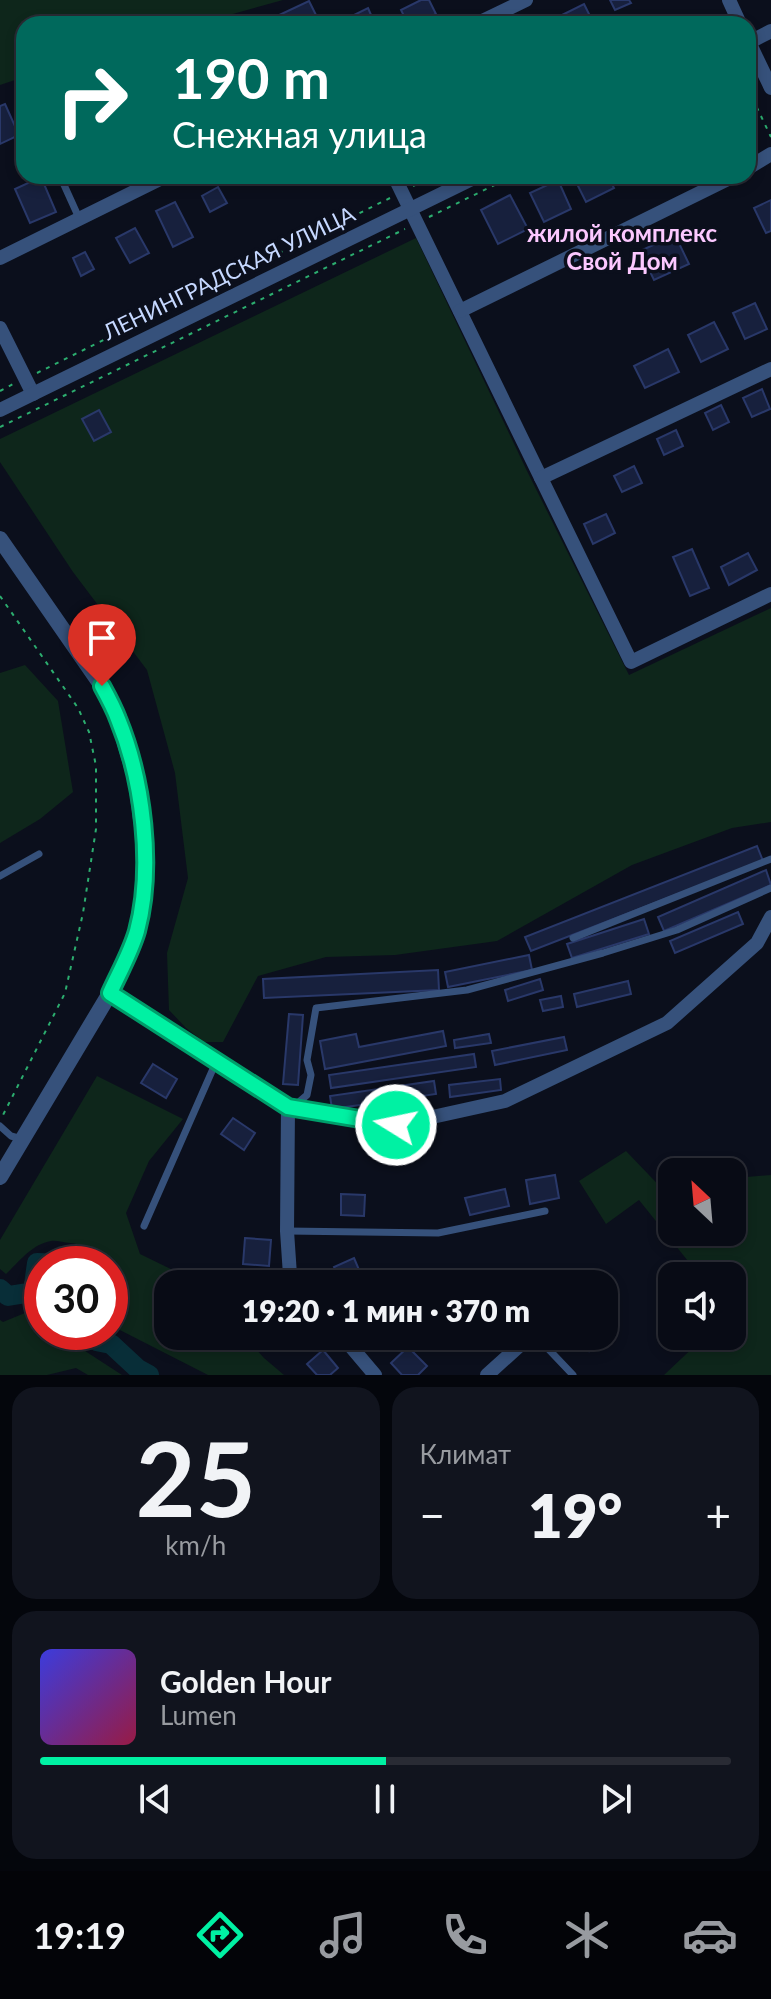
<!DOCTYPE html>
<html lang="ru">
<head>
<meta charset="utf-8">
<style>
	body { margin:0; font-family:Lato,sans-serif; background:#11141e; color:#f1f3f6; height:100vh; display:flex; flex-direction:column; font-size:30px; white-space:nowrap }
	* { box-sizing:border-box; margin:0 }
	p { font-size:26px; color:#989ba0 }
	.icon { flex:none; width:44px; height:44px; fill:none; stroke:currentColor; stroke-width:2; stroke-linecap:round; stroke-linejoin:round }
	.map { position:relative; height:1375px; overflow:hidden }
	.drawer { display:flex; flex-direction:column; gap:12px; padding:12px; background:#04060c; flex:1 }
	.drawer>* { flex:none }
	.banner { position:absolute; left:16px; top:16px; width:740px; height:168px; border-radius:24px; box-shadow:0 4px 12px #0003,0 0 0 2px #292b34; background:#00695c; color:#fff; overflow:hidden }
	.needle { width:52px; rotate:334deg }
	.buttons { position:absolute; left:658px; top:1158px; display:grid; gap:16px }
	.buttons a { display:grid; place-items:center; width:88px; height:88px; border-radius:16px; background:#080b15; box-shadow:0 4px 12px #0003,0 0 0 2px #292b34; font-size:40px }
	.speed { position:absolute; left:24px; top:1246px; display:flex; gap:16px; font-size:40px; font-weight:700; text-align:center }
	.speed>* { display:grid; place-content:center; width:104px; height:104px; border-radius:50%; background:#080b15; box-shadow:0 4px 12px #0003,0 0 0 2px #292b34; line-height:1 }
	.speed .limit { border:12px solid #d22; background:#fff; color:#111 }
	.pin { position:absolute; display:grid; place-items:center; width:68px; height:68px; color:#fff; margin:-82px -34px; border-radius:50% 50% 50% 0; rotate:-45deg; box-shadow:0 0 8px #0007 }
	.pin .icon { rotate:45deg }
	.me { position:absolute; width:88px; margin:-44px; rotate:280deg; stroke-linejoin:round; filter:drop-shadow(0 0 6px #0008) }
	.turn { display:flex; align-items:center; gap:28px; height:168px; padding:0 24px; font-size:36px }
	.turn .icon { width:104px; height:104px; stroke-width:2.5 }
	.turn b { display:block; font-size:56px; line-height:68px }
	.big { font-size:60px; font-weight:800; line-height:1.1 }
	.drawer .card { flex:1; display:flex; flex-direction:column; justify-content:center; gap:12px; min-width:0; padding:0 28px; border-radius:24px; background:#11141e }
	.drawer .dial { align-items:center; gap:0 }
	.dial b { font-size:104px; line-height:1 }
	.song { display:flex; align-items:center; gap:24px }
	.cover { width:96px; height:96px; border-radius:12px; background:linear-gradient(135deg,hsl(240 70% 55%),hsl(340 70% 35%)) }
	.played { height:8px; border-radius:4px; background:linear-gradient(90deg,#00f1a3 50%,#292b34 50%) }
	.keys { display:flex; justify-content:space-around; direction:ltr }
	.heat { display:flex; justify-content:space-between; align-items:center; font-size:44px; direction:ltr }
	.drawer .tiles { flex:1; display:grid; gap:12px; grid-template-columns:1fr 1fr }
	.card:last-child { grid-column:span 2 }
	.trip { position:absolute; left:154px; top:1270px; width:464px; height:80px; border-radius:24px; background:#080b15; box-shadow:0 4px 12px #0003,0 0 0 2px #292b34; font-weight:800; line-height:80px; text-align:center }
	.menu { display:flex; height:128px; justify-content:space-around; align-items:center; background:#030408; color:#989ba0 }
	.menu .icon { width:56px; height:56px }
	.menu .selected { color:#00f1a3 }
	.menu b { font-size:36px; color:#f1f3f6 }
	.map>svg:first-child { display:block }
</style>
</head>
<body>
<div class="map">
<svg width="771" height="1375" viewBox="0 0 771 1375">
	<rect width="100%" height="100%" fill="#0b0f1c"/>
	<g fill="#0e261b">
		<polygon points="0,0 283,0 197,24 24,24 24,77 0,85"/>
		<polygon points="416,238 527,471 629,675 771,608 771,822 732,828 632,865 497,941 395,955 326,957 258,976 223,1042 204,1042 186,1028 169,1010 167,953 188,878 175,773 147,670 73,572 0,462 0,439"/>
		<polygon points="25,665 58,701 73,792 40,819 0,843 0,673"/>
		<path d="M97,1076l86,43 -34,42 -23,52 14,41 41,20 6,10h-19v52h76l20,22 20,17h-76l-94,-48c14,-39 0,-79 -44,-84 -6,0 -14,-3 -19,-2 -19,3 -32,21 -45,33l-6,-5v-29z"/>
		<polygon points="626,1151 672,1199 672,1232 732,1232 732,1189 735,1178 771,1175 771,1375 664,1375 700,1341 697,1336 732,1336 732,1276 690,1276 696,1271 639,1200 606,1224 579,1181"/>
		<polygon points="42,1306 42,1332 86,1332 82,1349 122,1375 88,1375 76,1368 47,1375 0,1375 0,1320 3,1322"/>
	</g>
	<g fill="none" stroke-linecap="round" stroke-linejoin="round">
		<g stroke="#082e38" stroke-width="20">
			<polyline points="0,1289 8,1296 33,1292 37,1263 62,1264"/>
			<polyline points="96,1332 96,1341 111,1344 138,1369 149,1375"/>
		</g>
	</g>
	<g fill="#17203d" stroke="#293869" stroke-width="2">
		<polygon points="421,0 429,0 436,14 414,24 408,24 401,10"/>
		<polygon points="610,0 629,0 631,3 615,10"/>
		<polygon points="309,1 320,23 279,24 275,17"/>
		<polygon points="584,4 593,22 589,24 567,24 562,15"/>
		<polygon points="368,8 375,24 356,24 352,16"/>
		<polygon points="5,104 19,135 0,144 0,106"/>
		<polygon points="573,176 608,176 614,188 586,202"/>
		<polygon points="41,177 56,212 30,223 15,189"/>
		<polygon points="558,180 571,209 544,222 530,193"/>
		<polygon points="218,187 227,203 210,212 202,196"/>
		<polygon points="510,195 528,229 498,244 481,210"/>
		<polygon points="771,200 771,231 766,233 754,208"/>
		<polygon points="175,202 193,237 173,247 156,211"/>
		<polygon points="135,228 149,253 130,263 116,238"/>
		<polygon points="675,235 689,264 654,280 640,251"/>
		<polygon points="85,252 94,269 81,276 73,258"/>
		<polygon points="755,303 767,329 745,339 733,313"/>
		<polygon points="714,322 728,349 701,362 688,335"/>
		<polygon points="668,349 679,372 645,388 634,366"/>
		<polygon points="762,389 770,409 752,417 743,398"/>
		<polygon points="721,405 729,422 713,430 705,413"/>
		<polygon points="99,410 111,432 94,441 82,419"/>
		<polygon points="676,430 683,446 664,455 657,439"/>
		<polygon points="634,466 642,483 622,492 614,476"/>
		<polygon points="606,514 615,533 593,544 584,524"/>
		<polygon points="692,549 709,588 690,596 673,557"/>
		<polygon points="748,553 757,570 729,585 721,567"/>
		<polygon points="757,846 763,861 531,951 525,937"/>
		<polygon points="766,870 771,885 664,931 658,917"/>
		<polygon points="738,912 743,924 675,953 670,941"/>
		<polygon points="644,919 649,934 572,958 567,944"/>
		<polygon points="529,955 532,970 448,987 445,972"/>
		<polygon points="438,970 439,990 264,998 263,979"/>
		<polygon points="540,979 543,990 508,1001 505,990"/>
		<polygon points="628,981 631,994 577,1007 574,994"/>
		<polygon points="561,996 563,1007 543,1011 540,1000"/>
		<polygon points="289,1014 303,1015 298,1085 283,1084"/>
		<polygon points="443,1031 446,1046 325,1069 320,1041 356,1034 359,1047"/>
		<polygon points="489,1034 491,1043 455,1048 454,1040"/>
		<polygon points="564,1037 567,1050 495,1065 492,1051"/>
		<polygon points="474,1054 476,1067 331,1088 329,1075"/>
		<polygon points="153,1064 177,1079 166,1098 141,1083"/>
		<polygon points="500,1079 501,1090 450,1097 449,1085"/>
		<polygon points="434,1081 436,1094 332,1109 330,1096"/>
		<polygon points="233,1118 255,1133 244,1150 221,1134"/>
		<polygon points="555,1175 559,1198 530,1204 526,1180"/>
		<polygon points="505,1189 509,1206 470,1215 465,1198"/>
		<polygon points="341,1194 365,1195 364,1216 341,1215"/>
		<polygon points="245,1238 271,1240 269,1266 243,1264"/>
		<polygon points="354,1258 365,1284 341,1284 334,1267"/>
		<polygon points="370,1336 391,1336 379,1346"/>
		<polygon points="578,1336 602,1336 589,1351 575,1340"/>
		<polygon points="408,1347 427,1366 418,1375 402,1375 391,1363"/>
		<polygon points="323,1350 338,1368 330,1375 317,1375 307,1364"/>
	</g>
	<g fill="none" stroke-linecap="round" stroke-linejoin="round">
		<g stroke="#2cad6f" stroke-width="2" stroke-dasharray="4 6" stroke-linecap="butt">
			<polyline points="748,89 771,137"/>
			<polyline points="413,186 434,176"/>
			<polyline points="429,217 513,176"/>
			<polyline points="37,373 390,198"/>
			<polyline points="0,391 13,384"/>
			<polyline points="0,427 405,229"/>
			<polyline points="0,596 78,708 89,732 96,766 96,829 83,913 65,993 2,1117"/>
		</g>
		<g stroke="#36517b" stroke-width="7">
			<polyline points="60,176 79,218"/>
			<polyline points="0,876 39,854"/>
			<polyline points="573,938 771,859"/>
			<polyline points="292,1108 307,1095 311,1075 307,1060 316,1008 467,990 603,953 677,930 771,888"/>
			<polyline points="0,1126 11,1136 22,1139"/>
			<polyline points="144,1226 216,1062"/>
			<polyline points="287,1231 438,1233 545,1211"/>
			<polyline points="536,1336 573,1375"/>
		</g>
		<g stroke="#36517b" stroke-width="14">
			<polyline points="729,0 740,24"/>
			<polyline points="476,24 526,0"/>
			<polyline points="748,40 771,88"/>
			<polyline points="748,43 771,31"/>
			<polyline points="748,168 771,154"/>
			<polyline points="394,176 541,478"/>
			<polyline points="0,258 166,176"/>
			<polyline points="460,311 734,176"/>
			<polyline points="0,328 33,394"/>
			<polyline points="771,369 541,478 631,662 771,594"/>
			<polyline points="0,410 478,176"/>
			<polyline points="110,993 288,1107 396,1125 505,1101 667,1023 757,943 771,917"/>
			<polyline points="288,1107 287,1231 290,1275 297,1284"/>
			<polyline points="342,1336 375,1375"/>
			<polyline points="487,1375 530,1336"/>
		</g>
		<polyline stroke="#36517b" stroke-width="16" points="0,539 102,686 118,719 136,781 145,850 144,894 136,933 110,993 0,1177"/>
	</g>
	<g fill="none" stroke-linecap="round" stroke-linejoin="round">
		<g stroke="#009d6a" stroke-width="20">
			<path id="route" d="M102,686c6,11 12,22 16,33 25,61 36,148 19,212 -6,21 -18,42 -27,62l178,114 108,18"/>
		</g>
		<use href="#route" stroke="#00f1a3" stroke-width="14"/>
	</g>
	<g text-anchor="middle" stroke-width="7" stroke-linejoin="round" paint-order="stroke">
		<g font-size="22" fill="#c6d8ff" stroke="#0b0f1c">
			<text transform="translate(229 273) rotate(-26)" y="8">ЛЕНИНГРАДСКАЯ УЛИЦА</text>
		</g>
		<g font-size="24" font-weight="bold" fill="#fcc8ff" stroke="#0b0f1c">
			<text x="622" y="242">жилой комплекс<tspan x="622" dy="28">Свой Дом</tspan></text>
		</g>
	</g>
</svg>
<div class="buttons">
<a><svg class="needle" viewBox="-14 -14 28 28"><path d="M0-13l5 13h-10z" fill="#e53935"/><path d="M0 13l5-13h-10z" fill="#989ba0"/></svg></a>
<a><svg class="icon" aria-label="sound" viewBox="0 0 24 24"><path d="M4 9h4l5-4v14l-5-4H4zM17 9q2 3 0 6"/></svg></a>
</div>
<div class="speed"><div class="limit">30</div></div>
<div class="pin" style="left:102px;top:686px;background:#d93025"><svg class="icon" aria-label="arrive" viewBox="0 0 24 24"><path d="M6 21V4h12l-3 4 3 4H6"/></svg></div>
<svg class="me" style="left:396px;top:1125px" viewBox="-20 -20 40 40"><circle r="17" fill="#00f1a3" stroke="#fff" stroke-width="3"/><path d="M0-11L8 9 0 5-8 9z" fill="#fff"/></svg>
<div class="trip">19:20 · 1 мин · 370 m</div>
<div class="banner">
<div class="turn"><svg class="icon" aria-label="right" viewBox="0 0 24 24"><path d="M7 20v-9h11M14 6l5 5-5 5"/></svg><div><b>190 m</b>Снежная улица</div></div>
</div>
</div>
<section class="drawer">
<div class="tiles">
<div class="card dial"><b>25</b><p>km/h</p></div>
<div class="card"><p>Климат</p>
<div class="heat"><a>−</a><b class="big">19°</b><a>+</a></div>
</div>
<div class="card">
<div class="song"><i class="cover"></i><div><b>Golden Hour</b><p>Lumen</p></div></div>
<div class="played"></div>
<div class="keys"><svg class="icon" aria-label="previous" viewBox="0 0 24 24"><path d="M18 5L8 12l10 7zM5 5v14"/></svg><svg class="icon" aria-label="pause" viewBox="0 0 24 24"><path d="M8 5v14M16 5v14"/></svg><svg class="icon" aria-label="next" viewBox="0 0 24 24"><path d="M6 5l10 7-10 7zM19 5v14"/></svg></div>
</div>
</div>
</section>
<nav class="menu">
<b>19:19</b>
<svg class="icon selected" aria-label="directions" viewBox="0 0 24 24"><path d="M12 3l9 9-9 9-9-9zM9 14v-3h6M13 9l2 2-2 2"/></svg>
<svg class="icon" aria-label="music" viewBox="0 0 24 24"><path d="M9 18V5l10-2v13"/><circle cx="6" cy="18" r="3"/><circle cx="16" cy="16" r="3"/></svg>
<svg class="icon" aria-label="phone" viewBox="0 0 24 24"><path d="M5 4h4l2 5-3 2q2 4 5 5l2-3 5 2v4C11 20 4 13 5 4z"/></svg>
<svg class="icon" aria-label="climate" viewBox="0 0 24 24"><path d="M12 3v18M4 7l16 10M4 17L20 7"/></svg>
<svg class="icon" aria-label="car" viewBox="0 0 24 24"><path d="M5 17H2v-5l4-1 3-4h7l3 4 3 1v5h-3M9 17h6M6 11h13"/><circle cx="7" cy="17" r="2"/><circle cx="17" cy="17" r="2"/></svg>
</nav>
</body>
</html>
